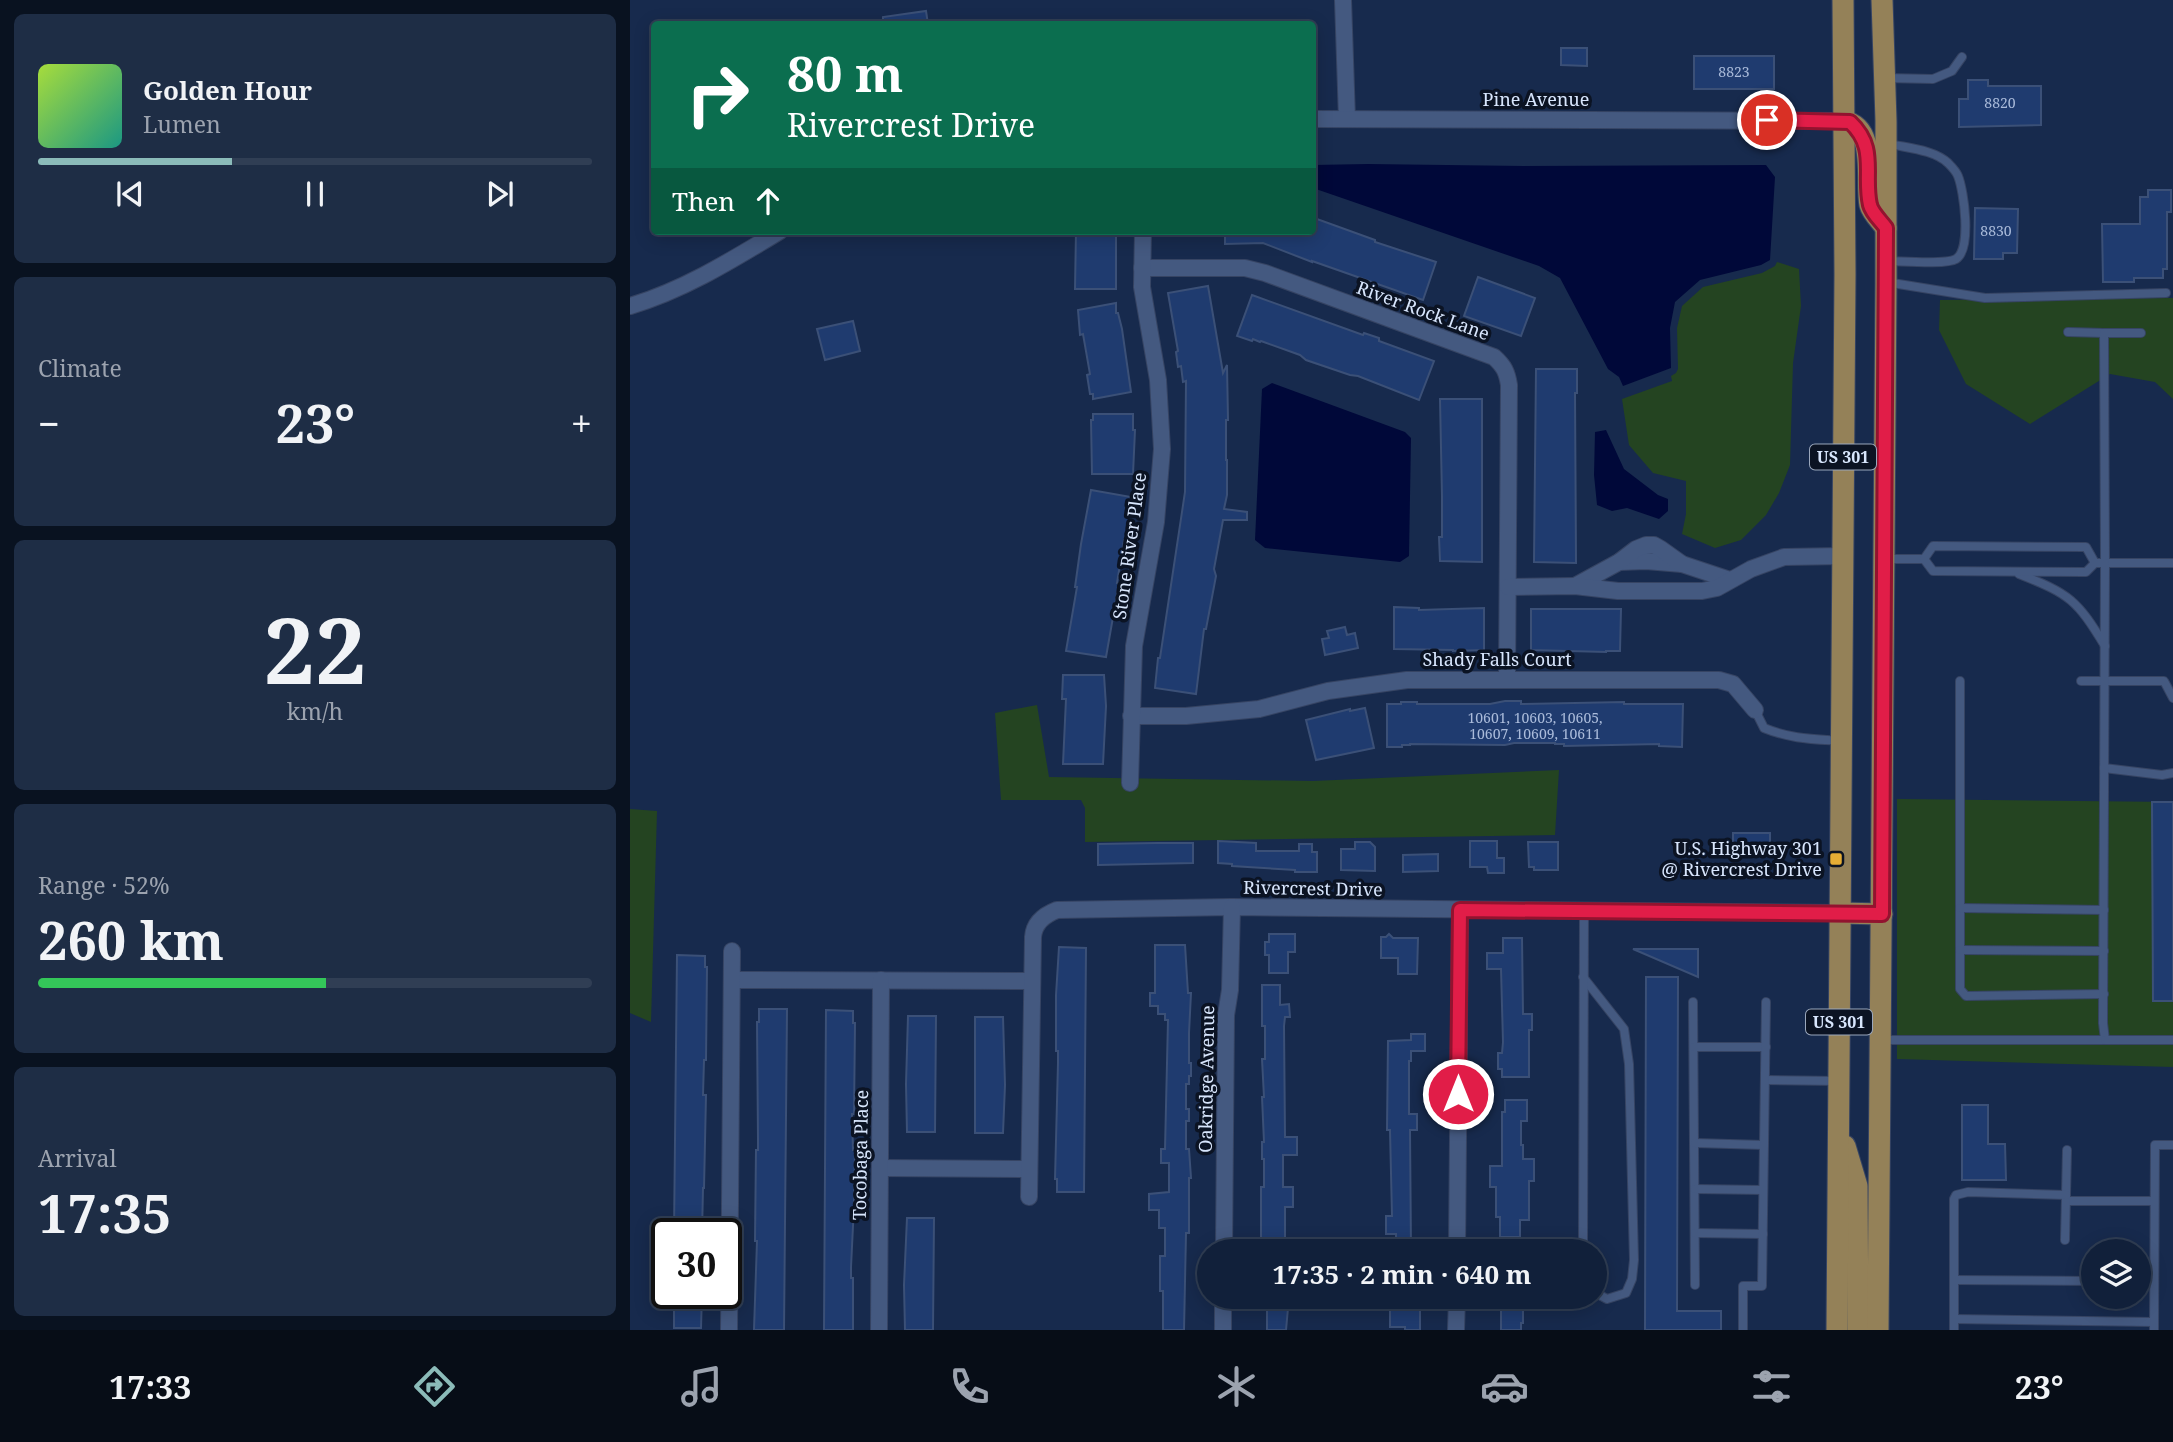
<!DOCTYPE html>
<html lang="en">
<head>
<meta charset="utf-8">
<style>
	body { margin:0; font-family:"Noto Serif",serif; background:#1e2d45; color:#f1f3f6; height:100vh; display:flex; flex-direction:column; font-size:26px; white-space:nowrap }
	* { box-sizing:border-box; margin:0 }
	p { font-size:23px; color:#9ca3af }
	.icon { flex:none; width:38px; height:38px; fill:none; stroke:currentColor; stroke-width:2; stroke-linecap:round; stroke-linejoin:round }
	.map { position:relative; flex:1; overflow:hidden }
	.panel { display:flex; flex-direction:column; gap:14px; padding:14px; background:#091220; width:630px }
	.panel>* { flex:none }
	.hud { position:absolute; left:21px; top:21px; width:665px; height:214px; border-radius:7px; box-shadow:0 4px 18px #0003,0 0 0 2px #303e54; background:#0b6e4f; color:#fff; overflow:hidden }
	.controls { position:absolute; left:1451px; top:1239px; display:grid; gap:14px }
	.controls a { display:grid; place-items:center; width:70px; height:70px; border-radius:50%; background:#11203a; box-shadow:0 4px 18px #0003,0 0 0 2px #303e54; font-size:35px }
	.speed { position:absolute; left:21px; top:1218px; display:flex; gap:14px; font-size:35px; font-weight:700; text-align:center }
	.speed>* { display:grid; place-content:center; width:91px; height:91px; border-radius:50%; background:#11203a; box-shadow:0 4px 18px #0003,0 0 0 2px #303e54; line-height:1 }
	.speed .limit { border:4px solid #111; border-radius:10px; background:#fff; color:#111 }
	.pin { position:absolute; display:grid; place-items:center; width:60px; height:60px; color:#fff; margin:-30px; border:4px solid #fff; border-radius:50%; box-shadow:0 2px 7px #0007 }
	.me { position:absolute; width:77px; margin:-38px; rotate:0deg; stroke-linejoin:round; filter:drop-shadow(0 0 5px #0008) }
	.turn { display:flex; align-items:center; gap:24px; height:147px; padding:0 21px; font-size:32px }
	.turn .icon { width:91px; height:91px; stroke-width:2.5 }
	.turn b { display:block; font-size:49px; line-height:60px }
	.then { display:flex; align-items:center; height:66px; padding:0 21px; background:#0003; gap:14px; font-size:26px }
	.big { font-size:52px; font-weight:700; line-height:1.1 }
	.panel .card { flex:1; display:flex; flex-direction:column; justify-content:center; gap:10px; min-width:0; padding:0 24px; border-radius:10px; background:#1e2d45 }
	.panel .dial { align-items:center; gap:0 }
	.dial b { font-size:91px; line-height:1 }
	.song { display:flex; align-items:center; gap:21px }
	.cover { width:84px; height:84px; border-radius:10px; background:linear-gradient(135deg,hsl(80 70% 55%),hsl(170 70% 35%)) }
	.played { height:7px; border-radius:4px; background:linear-gradient(90deg,#8bbbb9 35%,#303e54 35%) }
	.keys { display:flex; justify-content:space-around; direction:ltr }
	.heat { display:flex; justify-content:space-between; align-items:center; font-size:38px; direction:ltr }
	.charge { height:10px; border-radius:5px; background:linear-gradient(90deg,#34c759 52%,#303e54 0) }
	.trip { position:absolute; left:567px; top:1239px; width:410px; height:70px; border-radius:35px; background:#11203a; box-shadow:0 4px 18px #0003,0 0 0 2px #303e54; font-weight:700; line-height:70px; text-align:center }
	.menu { display:flex; height:112px; justify-content:space-around; align-items:center; background:#070d17; color:#9ca3af }
	.menu .icon { width:49px; height:49px }
	.menu .active { color:#8bbbb9 }
	.menu b { font-size:32px; color:#f1f3f6 }
	main { display:flex; flex:1; min-height:0 }
	.map>svg:first-child { display:block }
</style>
</head>
<body>
<main>
<section class="panel">
<div class="card">
<div class="song"><i class="cover"></i><div><b>Golden Hour</b><p>Lumen</p></div></div>
<div class="played"></div>
<div class="keys"><svg class="icon" aria-label="previous" viewBox="0 0 24 24"><path d="M18 5L8 12l10 7zM5 5v14"/></svg><svg class="icon" aria-label="pause" viewBox="0 0 24 24"><path d="M8 5v14M16 5v14"/></svg><svg class="icon" aria-label="next" viewBox="0 0 24 24"><path d="M6 5l10 7-10 7zM19 5v14"/></svg></div>
</div>
<div class="card"><p>Climate</p>
<div class="heat"><a>−</a><b class="big">23°</b><a>+</a></div>
</div>
<div class="card dial"><b>22</b><p>km/h</p></div>
<div class="card"><p>Range · 52%</p><b class="big">260 km</b><div class="charge"></div></div>
<div class="card"><p>Arrival</p><b class="big">17:35</b></div>
</section>
<div class="map">
<svg width="1543" height="1330" viewBox="0 0 1543 1330">
	<rect width="100%" height="100%" fill="#172a4d"/>
	<g fill="#244421">
		<polygon points="1147,262 1169,269 1171,306 1163,363 1160,465 1149,493 1136,515 1111,540 1085,548 1052,534 1056,514 1056,481 1023,473 999,445 992,399 1042,381 1041,376 1046,373 1048,369 1047,328 1052,306 1073,287 1132,273 1145,266"/>
		<polygon points="1543,298 1543,399 1525,382 1480,374 1400,424 1336,384 1309,330 1310,300"/>
		<polygon points="407,705 419,777 683,781 929,770 925,835 455,842 455,808 451,800 371,800 365,713"/>
		<polygon points="1267,799 1543,802 1543,1067 1267,1059"/>
		<polygon points="0,809 27,811 21,1022 0,1013"/>
	</g>
	<g fill="#000839">
		<polygon points="738,164 894,166 1136,165 1145,177 1140,260 1131,265 1070,280 1045,302 1040,328 1041,368 993,386 989,377 978,369 930,278 909,266 683,188 683,165"/>
		<polygon points="642,383 775,432 781,438 779,556 770,562 635,548 625,540 632,389"/>
		<polygon points="976,430 994,469 1028,495 1038,499 1038,511 1029,519 997,508 982,511 967,505 964,475 965,432"/>
	</g>
	<g fill="#1f3b6f" stroke="#3b5077" stroke-width="2">
		<polygon points="296,11 298,24 253,24 253,17"/>
		<polygon points="931,48 957,48 957,66 931,65"/>
		<rect x="1064" y="56" width="80" height="33"/>
		<polygon points="1338,80 1358,80 1358,86 1411,86 1411,125 1329,127 1329,99 1338,99"/>
		<polygon points="1518,190 1541,190 1541,212 1537,212 1537,269 1533,269 1533,278 1504,278 1504,282 1473,282 1472,224 1510,224 1510,197 1518,197"/>
		<polygon points="1345,208 1388,209 1387,253 1373,253 1373,259 1344,259"/>
		<polygon points="682,219 686,221 687,219 745,240 745,242 806,262 793,300 682,261 682,262 633,243 595,244 595,231 682,231"/>
		<polygon points="446,231 486,231 486,289 445,289"/>
		<polygon points="848,277 905,298 891,336 834,316"/>
		<polygon points="578,286 593,373 597,365 598,420 596,420 596,460 597,460 597,495 594,509 617,512 617,520 593,520 584,569 586,576 576,629 574,629 566,694 525,688 528,658 530,658 555,492 556,381 553,382 551,366 548,367 546,352 548,351 538,293"/>
		<polygon points="622,295 733,335 734,333 749,338 749,341 804,361 789,400 728,376 720,375 676,360 670,355 631,341 630,342 623,339 622,341 607,336"/>
		<polygon points="486,303 486,313 488,313 492,329 501,392 463,399 463,394 460,394 457,375 460,374 453,334 450,335 448,310"/>
		<polygon points="223,321 230,351 195,360 187,329"/>
		<polygon points="906,369 947,369 947,393 945,393 946,563 904,562"/>
		<polygon points="810,399 852,399 852,562 810,561 809,537 812,537 812,496"/>
		<polygon points="463,414 503,414 503,430 505,430 503,474 462,474 461,420 463,420"/>
		<polygon points="461,490 501,497 498,512 500,513 496,540 494,540 487,583 489,583 476,657 436,651 447,587 445,587 451,544"/>
		<polygon points="764,607 789,608 789,610 854,608 854,650 823,651 823,650 764,649"/>
		<polygon points="901,609 991,609 990,651 976,651 976,652 901,650"/>
		<polygon points="715,627 717,635 725,633 728,648 695,655 692,639 699,638 697,631"/>
		<polygon points="433,675 474,675 476,706 473,764 433,764 436,699 432,699"/>
		<polygon points="875,701 891,701 891,704 994,702 994,704 1053,704 1052,747 1029,746 1029,744 934,746 934,744 925,744 925,743 884,743 875,745 780,744 780,745 772,745 772,747 757,747 757,704 771,704 771,702 787,702 787,704 860,704"/>
		<polygon points="735,708 744,748 686,760 676,720 720,709 720,711"/>
		<polygon points="1522,802 1543,802 1543,1001 1523,1001"/>
		<polygon points="1103,833 1140,833 1140,851 1137,851 1137,854 1114,854 1114,851 1103,851"/>
		<polygon points="588,841 626,843 626,851 669,851 669,844 682,844 682,852 687,852 687,872 665,872 665,870 602,866 602,864 588,863"/>
		<polygon points="840,841 867,841 867,858 874,858 874,873 858,873 857,867 840,867"/>
		<polygon points="725,842 740,842 745,847 745,871 711,870 711,849 725,849"/>
		<polygon points="898,842 928,842 928,870 904,870 904,867 899,867"/>
		<polygon points="527,843 563,843 563,863 468,865 468,844"/>
		<polygon points="808,854 808,871 773,872 773,855"/>
		<polygon points="639,934 665,934 665,952 658,952 658,973 639,973 639,955 635,955 635,942 639,942"/>
		<polygon points="759,934 763,938 788,938 787,974 768,974 768,958 751,958 751,937 756,937"/>
		<polygon points="873,938 892,938 893,1014 902,1014 902,1030 899,1030 899,1077 872,1077 872,1069 868,1069 868,1053 872,1053 873,1042 871,969 857,969 857,953 873,953"/>
		<polygon points="525,945 555,945 558,993 561,993 559,1033 559,1063 561,1063 561,1076 559,1076 559,1084 556,1084 556,1109 559,1109 559,1121 556,1121 556,1149 559,1149 561,1178 559,1178 559,1233 556,1233 554,1330 533,1330 533,1291 530,1291 530,1256 535,1256 535,1228 529,1228 529,1210 519,1210 519,1194 539,1192 539,1163 531,1163 531,1149 535,1149 538,1020 535,1020 535,1014 528,1014 528,1006 520,1006 520,993 525,993"/>
		<polygon points="429,947 456,948 454,1192 427,1192 427,1179 425,1179 428,1063 428,1051 426,1051 426,995"/>
		<polygon points="1003,949 1068,949 1068,977"/>
		<polygon points="47,955 75,956 75,967 77,967 76,1060 74,1060 73,1095 76,1095 74,1188 73,1188 72,1234 44,1234"/>
		<polygon points="1016,977 1048,977 1047,1311 1091,1311 1091,1330 1015,1330"/>
		<polygon points="632,985 650,985 650,1005 659,1004 660,1017 655,1017 654,1026 655,1137 667,1137 667,1155 653,1155 653,1187 663,1187 663,1207 655,1207 655,1239 661,1239 661,1251 623,1251 623,1241 631,1239 631,1187 634,1187 634,1159 632,1159 632,1142 634,1142 632,1097 634,1097 632,1059 635,1059 635,1026 632,1026"/>
		<polygon points="129,1009 157,1009 154,1330 124,1330 127,1241 125,1241 126,1150 128,1150 128,1138 127,1022 129,1022"/>
		<polygon points="196,1010 223,1011 223,1023 225,1023 224,1114 222,1114 223,1150 225,1150 224,1205 221,1267 221,1278 223,1278 223,1330 194,1330"/>
		<polygon points="278,1016 306,1016 305,1132 277,1132 276,1084"/>
		<polygon points="345,1017 373,1017 375,1085 373,1133 345,1133"/>
		<polygon points="781,1034 795,1034 795,1051 781,1051 781,1061 779,1061 779,1114 787,1114 787,1130 780,1130 781,1251 766,1251 766,1234 756,1234 756,1216 762,1216 760,1130 757,1130 758,1041 781,1040"/>
		<polygon points="875,1100 897,1100 897,1121 891,1121 891,1145 893,1145 893,1159 904,1159 904,1181 899,1181 899,1220 890,1220 890,1237 870,1237 870,1217 866,1217 866,1187 860,1187 860,1166 872,1166 872,1112 875,1112"/>
		<polygon points="1332,1105 1358,1105 1358,1144 1375,1144 1376,1180 1332,1180"/>
		<polygon points="277,1218 304,1218 303,1330 275,1330 274,1285"/>
		<polygon points="44,1293 72,1293 71,1328 44,1328"/>
		<polygon points="637,1297 659,1297 656,1330 637,1330"/>
		<polygon points="877,1298 893,1298 893,1323 891,1323 891,1330 871,1330 871,1306 877,1306"/>
		<polygon points="778,1302 790,1302 790,1330 775,1330 775,1327 760,1327 760,1308 778,1307"/>
	</g>
	<g fill="none" stroke-linecap="round" stroke-linejoin="round">
		<g stroke="#364463" stroke-width="10">
			<g id="lane">
				<polyline points="1255,78 1303,79 1322,71 1332,57"/>
				<path d="M1256,143c19,5 47,6 62,20 3,3 8,8 10,13 6,15 14,73 -2,83 -10,6 -55,2 -70,2"/>
				<polyline points="1256,282 1355,298 1536,293"/>
				<polyline points="1438,332 1474,333"/>
				<polyline points="1511,333 1474,333 1475,563 1543,563"/>
				<polyline points="1255,559 1294,559"/>
				<path d="M1389,574c51,20 58,26 86,72"/>
				<polyline points="1330,681 1330,989 1336,996 1474,994"/>
				<polyline points="1451,681 1534,681 1543,698"/>
				<path d="M1125,710l9,18c27,11 48,11 77,13"/>
				<polyline points="1474,768 1532,775 1543,773"/>
				<polyline points="1330,908 1474,910"/>
				<polyline points="1330,950 1474,951"/>
				<polyline points="953,977 994,1029 999,1064 1004,1260 1002,1279 996,1293 977,1299 964,1292"/>
				<polyline points="1063,1002 1065,1285"/>
				<polyline points="1251,1040 1475,1040 1473,1023 1475,563 1465,563 1456,572 1303,571 1294,559 1303,546 1456,547 1465,563"/>
				<polyline points="1475,1040 1543,1040"/>
				<polyline points="1064,1047 1136,1047"/>
				<polyline points="1135,1080 1209,1081"/>
				<polyline points="1065,1143 1134,1145"/>
				<polyline points="1065,1189 1133,1190"/>
				<polyline points="1436,1201 1524,1201"/>
				<polyline points="1065,1233 1133,1234"/>
				<polyline points="1435,1240 1437,1150"/>
				<polyline points="953,1251 954,912"/>
				<polyline points="1324,1280 1463,1281"/>
				<polyline points="1508,1281 1524,1281"/>
				<polyline points="1324,1319 1524,1322"/>
				<polyline points="1113,1330 1113,1286 1132,1286 1136,1002"/>
				<polyline points="1324,1330 1324,1199 1326,1195 1338,1192 1436,1195"/>
				<polyline points="1524,1330 1525,1145 1543,1145"/>
			</g>
		</g>
		<g stroke="#364463" stroke-width="18">
			<g id="street">
				<polyline points="713,0 717,119"/>
				<polyline points="682,119 1214,121"/>
				<path d="M512,268h103l20,5 229,84c10,9 13,15 15,28l-2,295"/>
				<path d="M0,306c54,-16 102,-46 150,-75"/>
				<polyline points="989,562 1016,561 1052,564"/>
				<polyline points="945,586 989,562 1006,549 1016,545 1024,545 1031,549 1052,564 1100,580"/>
				<polyline points="878,587 945,586 988,591 1072,591 1087,588 1121,569 1154,557 1212,556"/>
				<polyline points="501,716 556,716 629,709 698,691 777,680 1089,680 1103,684 1125,710"/>
				<polyline points="500,783 504,646 526,522 532,449 528,380 512,287 513,231"/>
				<polyline points="102,980 402,981"/>
				<polyline points="250,1168 399,1169"/>
				<path d="M399,1197l4,-260c1,-14 11,-22 24,-27l175,-3 608,6"/>
				<polyline points="594,1251 596,1015 600,990 602,907"/>
				<polyline points="827,1251 830,910"/>
				<polyline points="99,1330 102,951"/>
				<polyline points="249,1330 251,980"/>
				<polyline points="593,1330 593,1297"/>
				<polyline points="826,1330 827,1297"/>
			</g>
		</g>
		<g stroke="#364463" stroke-width="23">
			<g id="primary">
				<path d="M1214,121c34,7 21,60 26,84 2,8 11,16 16,23"/>
				<polyline points="1210,913 1252,914"/>
				<polyline points="1215,1146 1227,1186 1228,1330"/>
				<polyline points="1207,1330 1215,274 1213,0"/>
				<polyline points="1248,1330 1256,282 1256,121 1252,0"/>
			</g>
		</g>
		<use href="#lane" stroke="#445980" stroke-width="8"/>
		<use href="#street" stroke="#445980" stroke-width="16"/>
		<use href="#primary" stroke="#948158" stroke-width="21"/>
	</g>
	<g fill="none" stroke-linecap="round" stroke-linejoin="round">
		<g stroke="#92132f" stroke-width="18">
			<path id="route" d="M828,1094l2,-184 422,4 4,-686c-5,-7 -14,-15 -16,-23 -7,-31 8,-57 -20,-83l-83,-2"/>
		</g>
		<use href="#route" stroke="#e11d48" stroke-width="12"/>
	</g>
	<rect fill="#e5ad35" stroke="#0b1323" stroke-width="2.5" x="1199" y="852" width="14" height="14" rx="3.5"/>
	<g text-anchor="middle" stroke-width="7" stroke-linejoin="round" paint-order="stroke">
		<g font-size="14" fill="#aabbda">
			<text x="1104" y="77">8823</text>
			<text x="1370" y="108">8820</text>
			<text x="1366" y="236">8830</text>
			<text x="905" y="723">10601, 10603, 10605,<tspan x="905" dy="16">10607, 10609, 10611</tspan></text>
		</g>
		<g fill="#0b1323" stroke="#9aa7bc" stroke-width="2">
			<rect x="1180" y="444.5" width="66" height="25" rx="5"/>
			<rect x="1176" y="1009.5" width="66" height="25" rx="5"/>
		</g>
		<g font-size="16" font-weight="bold" fill="#d8e6fd">
			<text x="1213" y="463">US 301</text>
			<text x="1209" y="1028">US 301</text>
		</g>
		<g font-size="18" fill="#d8e6fd" stroke="#0b1323">
			<text x="906" y="106">Pine Avenue</text>
			<text transform="translate(793 311) rotate(20)" y="6">River Rock Lane</text>
			<text transform="translate(500 546) rotate(-82)" y="6">Stone River Place</text>
			<text x="867" y="666">Shady Falls Court</text>
			<text transform="translate(683 889) rotate(1)" y="6">Rivercrest Drive</text>
			<text transform="translate(577 1079) rotate(-89)" y="6">Oakridge Avenue</text>
			<text transform="translate(231 1155) rotate(-89)" y="6">Tocobaga Place</text>
		</g>
		<g font-size="18" fill="#d8e6fd" stroke="#0b1323" text-anchor="end">
			<text x="1192" y="855">U.S. Highway 301<tspan x="1192" dy="21">@ Rivercrest Drive</tspan></text>
		</g>
	</g>
</svg>
<div class="controls">
<a><svg class="icon" aria-label="layers" viewBox="0 0 24 24"><path d="M12 4l9 5-9 5-9-5zM3 14l9 5 9-5"/></svg></a>
</div>
<div class="speed"><div class="limit">30</div></div>
<div class="pin" style="left:1137px;top:120px;background:#d93025"><svg class="icon" aria-label="arrive" viewBox="0 0 24 24"><path d="M6 21V4h12l-3 4 3 4H6"/></svg></div>
<svg class="me" style="left:828px;top:1094px" viewBox="-20 -20 40 40"><circle r="17" fill="#e11d48" stroke="#fff" stroke-width="3"/><path d="M0-11L8 9 0 5-8 9z" fill="#fff"/></svg>
<div class="trip">17:35 · 2 min · 640 m</div>
<div class="hud">
<div class="turn"><svg class="icon" aria-label="right" viewBox="0 0 24 24"><path d="M7 20v-9h11M14 6l5 5-5 5"/></svg><div><b>80 m</b>Rivercrest Drive</div></div>
<div class="then">Then<svg class="icon" aria-label="ahead" viewBox="0 0 24 24"><path d="M12 20V5M6 11l6-6 6 6"/></svg></div>
</div>
</div>
</main>
<nav class="menu">
<b>17:33</b>
<svg class="icon active" aria-label="directions" viewBox="0 0 24 24"><path d="M12 3l9 9-9 9-9-9zM9 14v-3h6M13 9l2 2-2 2"/></svg>
<svg class="icon" aria-label="music" viewBox="0 0 24 24"><path d="M9 18V5l10-2v13"/><circle cx="6" cy="18" r="3"/><circle cx="16" cy="16" r="3"/></svg>
<svg class="icon" aria-label="phone" viewBox="0 0 24 24"><path d="M5 4h4l2 5-3 2q2 4 5 5l2-3 5 2v4C11 20 4 13 5 4z"/></svg>
<svg class="icon" aria-label="climate" viewBox="0 0 24 24"><path d="M12 3v18M4 7l16 10M4 17L20 7"/></svg>
<svg class="icon" aria-label="car" viewBox="0 0 24 24"><path d="M5 17H2v-5l4-1 3-4h7l3 4 3 1v5h-3M9 17h6M6 11h13"/><circle cx="7" cy="17" r="2"/><circle cx="17" cy="17" r="2"/></svg>
<svg class="icon" aria-label="filters" viewBox="0 0 24 24"><path d="M4 7h16M4 17h16"/><circle cx="9" cy="7" r="2"/><circle cx="15" cy="17" r="2"/></svg>
<b>23°</b>
</nav>
</body>
</html>
